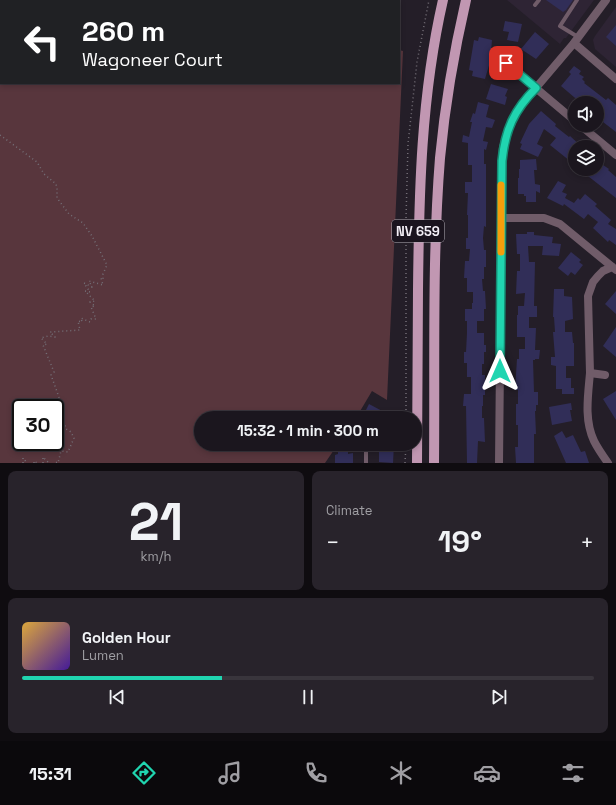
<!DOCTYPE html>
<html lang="en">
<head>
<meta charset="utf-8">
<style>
	body { margin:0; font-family:"Space Grotesk",sans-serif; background:#28232b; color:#f1f3f6; height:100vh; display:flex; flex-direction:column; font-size:15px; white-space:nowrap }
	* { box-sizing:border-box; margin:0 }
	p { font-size:13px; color:#a09fa4 }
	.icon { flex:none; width:22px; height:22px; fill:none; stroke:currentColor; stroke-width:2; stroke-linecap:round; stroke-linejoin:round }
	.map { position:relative; height:463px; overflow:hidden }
	.panel { display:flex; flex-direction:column; gap:8px; padding:8px; background:#0f0c10; flex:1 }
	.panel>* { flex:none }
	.hud { position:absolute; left:0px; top:0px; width:400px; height:84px; box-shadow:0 2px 6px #0003,0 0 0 1px #39353c; background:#202124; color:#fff; overflow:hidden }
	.controls { position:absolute; left:568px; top:96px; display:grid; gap:8px }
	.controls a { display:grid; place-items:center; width:36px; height:36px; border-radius:50%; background:#1b161e; box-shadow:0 2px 6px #0003,0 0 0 1px #39353c; font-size:20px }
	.speed { position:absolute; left:12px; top:399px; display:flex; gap:8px; font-size:20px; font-weight:700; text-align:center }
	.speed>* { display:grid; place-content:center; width:52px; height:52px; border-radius:50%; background:#1b161e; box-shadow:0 2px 6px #0003,0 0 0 1px #39353c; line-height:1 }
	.speed .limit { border:2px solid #111; border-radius:6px; background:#fff; color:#111 }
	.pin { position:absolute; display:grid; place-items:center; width:34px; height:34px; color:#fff; margin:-17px; border-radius:8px; box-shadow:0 2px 6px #0006 }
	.me { position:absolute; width:44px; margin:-22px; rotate:0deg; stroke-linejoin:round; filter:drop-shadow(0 0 3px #0008) }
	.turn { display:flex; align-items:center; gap:14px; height:84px; padding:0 16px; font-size:18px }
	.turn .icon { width:52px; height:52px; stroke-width:2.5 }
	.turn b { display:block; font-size:28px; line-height:34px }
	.big { font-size:30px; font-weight:700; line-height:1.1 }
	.panel .card { flex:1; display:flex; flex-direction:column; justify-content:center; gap:6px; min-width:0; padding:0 14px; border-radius:8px; background:#28232b }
	.panel .dial { align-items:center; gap:0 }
	.dial b { font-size:52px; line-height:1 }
	.song { display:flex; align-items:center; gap:12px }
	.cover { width:48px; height:48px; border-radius:6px; background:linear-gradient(135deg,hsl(40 70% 55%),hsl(260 70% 35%)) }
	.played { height:4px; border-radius:2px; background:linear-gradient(90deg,#20d5b0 35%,#39353c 35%) }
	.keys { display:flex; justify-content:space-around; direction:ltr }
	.heat { display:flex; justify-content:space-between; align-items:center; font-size:22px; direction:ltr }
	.panel .tiles { flex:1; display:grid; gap:8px; grid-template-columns:1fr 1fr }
	.card:last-child { grid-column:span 2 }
	.trip { position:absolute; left:194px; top:411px; width:228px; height:40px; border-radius:20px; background:#1b161e; box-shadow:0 2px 6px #0003,0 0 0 1px #39353c; font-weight:700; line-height:40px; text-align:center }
	.tab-bar { display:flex; height:64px; justify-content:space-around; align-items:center; background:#0b090c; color:#a09fa4 }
	.tab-bar .icon { width:28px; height:28px }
	.tab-bar .active { color:#20d5b0 }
	.tab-bar b { font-size:18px; color:#f1f3f6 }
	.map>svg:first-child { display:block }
</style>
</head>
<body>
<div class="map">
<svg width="616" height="463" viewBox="0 0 616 463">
	<rect width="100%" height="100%" fill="#241e28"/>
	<g fill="#2e2434">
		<polygon points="507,0 594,0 566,38 564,38 560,44"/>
		<polygon points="616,7 616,67 595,49 593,40 595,36"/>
	</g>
	<path fill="#58363d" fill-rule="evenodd" d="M0,0l348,1h-347v82h398v-33l4,1 -16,349 -15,-9 -16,27h-155v26h137l-13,19h-325zM21,408h34v34h-34z"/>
	<g fill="#312e58">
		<polygon points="546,0 573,0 566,10 563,12"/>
		<polygon points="505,21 522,24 518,42 507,40 509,32 503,31"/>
		<polygon points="616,25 616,46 606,37"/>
		<polygon points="535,32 549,44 536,59 521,49"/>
		<polygon points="479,37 492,40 490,62 485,79 472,76 473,71 469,70 474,40 478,41"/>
		<polygon points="574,66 581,71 579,74 584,77 582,79 585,82 584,83 606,100 608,98 616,105 616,132 603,122 604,120 597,115 597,103 581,103 561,86 571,74 569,72"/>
		<polygon points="491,84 508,89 505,96 507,97 505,105 486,99"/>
		<polygon points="478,102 489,105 486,117 495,120 492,128 486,127 483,141 488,142 486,150 484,149 484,164 486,164 486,227 484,226 483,238 484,250 486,250 486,267 484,267 484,279 482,279 483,291 485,291 486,309 484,309 484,321 477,321 477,333 484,333 484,345 486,345 486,352 484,352 484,364 482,364 482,375 485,375 485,395 483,395 483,406 482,406 482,418 484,418 485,442 478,441 477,463 467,463 466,406 463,406 464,394 471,394 471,377 467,377 467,363 464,363 464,352 466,352 467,333 467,321 465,321 465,309 472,309 472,303 473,303 473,292 467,292 467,278 464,278 465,261 469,261 470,249 466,249 466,238 468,238 468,215 467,215 468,193 465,193 465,182 472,182 472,165 468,165 468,143 462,142 463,135 469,137 472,122 470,122 473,113 475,114"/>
		<polygon points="541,111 556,124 555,126 569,137 570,136 582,147 575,147 575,165 550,145 556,138 544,129 537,144 543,147 538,157 520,149 522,144 520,143 529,124"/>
		<polygon points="536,159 537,170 534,170 535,184 540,185 540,193 536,191 536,202 526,202 526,196 524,196 524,194 518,194 518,178 519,178 519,169 520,169 520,160"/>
		<polygon points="597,161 609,169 608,170 616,177 616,198 579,169 597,169"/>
		<polygon points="558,181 566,185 562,192 567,194 565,198 574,203 578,198 580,200 585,194 597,204 595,206 611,220 608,224 616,229 616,245 609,240 608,242 593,228 598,222 588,214 584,219 564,204 563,206 547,198"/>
		<polygon points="527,232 534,232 534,235 553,237 552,243 561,244 559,256 542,255 543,246 528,246 529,262 535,262 534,306 537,306 537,317 529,317 529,328 536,328 535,350 540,350 539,359 535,359 535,360 533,360 534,392 538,392 538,405 536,405 536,411 535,411 536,434 534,434 534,463 516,463 515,447 518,447 518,425 516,425 516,404 518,404 518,390 515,390 517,359 519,359 519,349 525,349 525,337 517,337 517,315 518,315 518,306 524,306 525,293 516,294 517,271 520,271 520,254 517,254 516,234 527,234"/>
		<polygon points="571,252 581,260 579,262 583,265 575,275 571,272 568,276 558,268"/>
		<polygon points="554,289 564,289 564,296 572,297 573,319 565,321 565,332 572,332 573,343 574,343 574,366 566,366 566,378 571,378 571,388 574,388 574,394 562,394 562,389 556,389 556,366 551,365 551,357 555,357 553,332 555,332 554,317 553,317"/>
		<polygon points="616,291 616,314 605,304"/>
		<polygon points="616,327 616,357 603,346"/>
		<polygon points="616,391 616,420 603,399"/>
		<polygon points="571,403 572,410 570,410 572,421 552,425 549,407"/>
		<polygon points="369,404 384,412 380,418 362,418"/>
		<polygon points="562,431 566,438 573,435 581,452 585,451 589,463 566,463 554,436"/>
		<polygon points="379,444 394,444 393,463 379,462"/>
		<polygon points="338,452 348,452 348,454 353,453 353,463 335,463 335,455 338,454"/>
	</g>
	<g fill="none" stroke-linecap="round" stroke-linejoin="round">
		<g stroke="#746f77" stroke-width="1.5" stroke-dasharray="1 3" stroke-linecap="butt">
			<polyline points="0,135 37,162 44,174 56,184 57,189 57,198 69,214 83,223 92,236 107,265 103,274 103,279 101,278 103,285 89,281 92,287 84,283 90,292 85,291 95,301 90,302 95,306 91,307 96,319 91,319 90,322 81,318 82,322 78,321 80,330 50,332 55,337 48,336 41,338 47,344 43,345 54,372 51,375 61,403 60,411 65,416 63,419 66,429 71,432 74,438 68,452 61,451 58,463 55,462 55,463"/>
			<polyline points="406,418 406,219 408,144 417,62 429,0"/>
			<polyline points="23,463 23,458 27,463"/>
			<polyline points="34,463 34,461 37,463"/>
			<polyline points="43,463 43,457 49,463"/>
			<polyline points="405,463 406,444"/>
		</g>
		<g stroke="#705c69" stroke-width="4">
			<polyline points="577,0 560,26 578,37"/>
			<polyline points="535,5 539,0"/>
			<polyline points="363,444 366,451 366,463"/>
		</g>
		<g stroke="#705c69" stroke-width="8">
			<polyline points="574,43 616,79"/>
			<polyline points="506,63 575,121"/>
			<polyline points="580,125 616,155"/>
			<polyline points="501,218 544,218 560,224 616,270"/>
			<path d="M590,373c-2,23 -6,47 4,68 4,8 9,15 14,22"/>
			<polyline points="605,375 590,373 588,296 593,282 598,276 603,271 612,267"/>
			<polyline points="499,463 502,161 503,147 507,133 518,109 574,43 606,0"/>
		</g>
		<g stroke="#c197b2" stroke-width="10">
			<path d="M417,463c0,-58 1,-115 1,-173 1,-98 3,-194 25,-290"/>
			<path d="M434,463c1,-102 -2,-204 6,-305 5,-53 14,-106 26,-158"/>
		</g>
	</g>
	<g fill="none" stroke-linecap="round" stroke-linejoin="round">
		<g stroke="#158a72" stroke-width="10">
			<path id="route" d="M500,371l2,-210c3,-31 12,-51 34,-73l-30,-25"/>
		</g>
		<use href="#route" stroke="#20d5b0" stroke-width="7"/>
		<polyline stroke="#f59e0b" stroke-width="7" points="501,252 501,185"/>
	</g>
	<g text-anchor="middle" stroke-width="3.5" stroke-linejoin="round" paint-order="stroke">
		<rect fill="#1a141e" stroke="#b2adb5" stroke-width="1" x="392" y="220" width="52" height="22" rx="3"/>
		<g font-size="13" font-weight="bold" fill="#f3eff6">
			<text x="418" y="236">NV 659</text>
		</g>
	</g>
</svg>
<div class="controls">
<a><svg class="icon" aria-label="sound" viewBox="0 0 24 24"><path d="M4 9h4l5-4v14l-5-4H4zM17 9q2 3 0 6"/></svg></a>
<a><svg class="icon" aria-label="layers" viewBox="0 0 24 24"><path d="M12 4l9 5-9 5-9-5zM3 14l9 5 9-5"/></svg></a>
</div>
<div class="speed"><div class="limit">30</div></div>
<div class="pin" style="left:506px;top:63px;background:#d93025"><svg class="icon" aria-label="arrive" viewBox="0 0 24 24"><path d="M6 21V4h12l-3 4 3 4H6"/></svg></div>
<svg class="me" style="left:500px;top:371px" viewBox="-20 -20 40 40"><path d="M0-17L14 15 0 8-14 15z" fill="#20d5b0" stroke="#fff" stroke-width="4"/></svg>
<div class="trip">15:32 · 1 min · 300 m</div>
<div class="hud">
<div class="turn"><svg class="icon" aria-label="left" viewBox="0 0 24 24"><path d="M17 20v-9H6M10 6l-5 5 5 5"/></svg><div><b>260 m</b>Wagoneer Court</div></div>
</div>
</div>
<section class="panel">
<div class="tiles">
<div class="card dial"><b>21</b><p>km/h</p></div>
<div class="card"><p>Climate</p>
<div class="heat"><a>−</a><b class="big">19°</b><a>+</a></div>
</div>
<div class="card">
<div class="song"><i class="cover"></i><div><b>Golden Hour</b><p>Lumen</p></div></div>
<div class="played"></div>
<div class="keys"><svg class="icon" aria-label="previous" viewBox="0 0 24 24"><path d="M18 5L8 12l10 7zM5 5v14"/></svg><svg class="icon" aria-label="pause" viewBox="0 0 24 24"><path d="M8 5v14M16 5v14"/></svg><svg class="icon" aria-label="next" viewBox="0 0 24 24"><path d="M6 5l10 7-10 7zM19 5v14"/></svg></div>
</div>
</div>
</section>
<nav class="tab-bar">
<b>15:31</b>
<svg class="icon active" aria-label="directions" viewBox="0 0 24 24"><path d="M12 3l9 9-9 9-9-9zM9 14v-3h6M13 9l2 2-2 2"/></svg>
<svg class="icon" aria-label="music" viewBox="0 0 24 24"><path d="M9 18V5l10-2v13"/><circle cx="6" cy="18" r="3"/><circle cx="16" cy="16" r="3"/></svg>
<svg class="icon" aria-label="phone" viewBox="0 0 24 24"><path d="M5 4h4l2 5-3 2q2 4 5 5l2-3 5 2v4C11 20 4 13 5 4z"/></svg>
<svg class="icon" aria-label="climate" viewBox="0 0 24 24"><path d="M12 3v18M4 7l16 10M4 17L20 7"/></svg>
<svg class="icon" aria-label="car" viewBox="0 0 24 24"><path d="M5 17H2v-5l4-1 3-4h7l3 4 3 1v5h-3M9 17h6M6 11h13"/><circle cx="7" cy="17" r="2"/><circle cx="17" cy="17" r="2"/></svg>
<svg class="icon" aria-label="filters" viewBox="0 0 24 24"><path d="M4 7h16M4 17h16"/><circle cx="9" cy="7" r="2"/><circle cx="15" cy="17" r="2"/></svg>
</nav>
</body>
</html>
